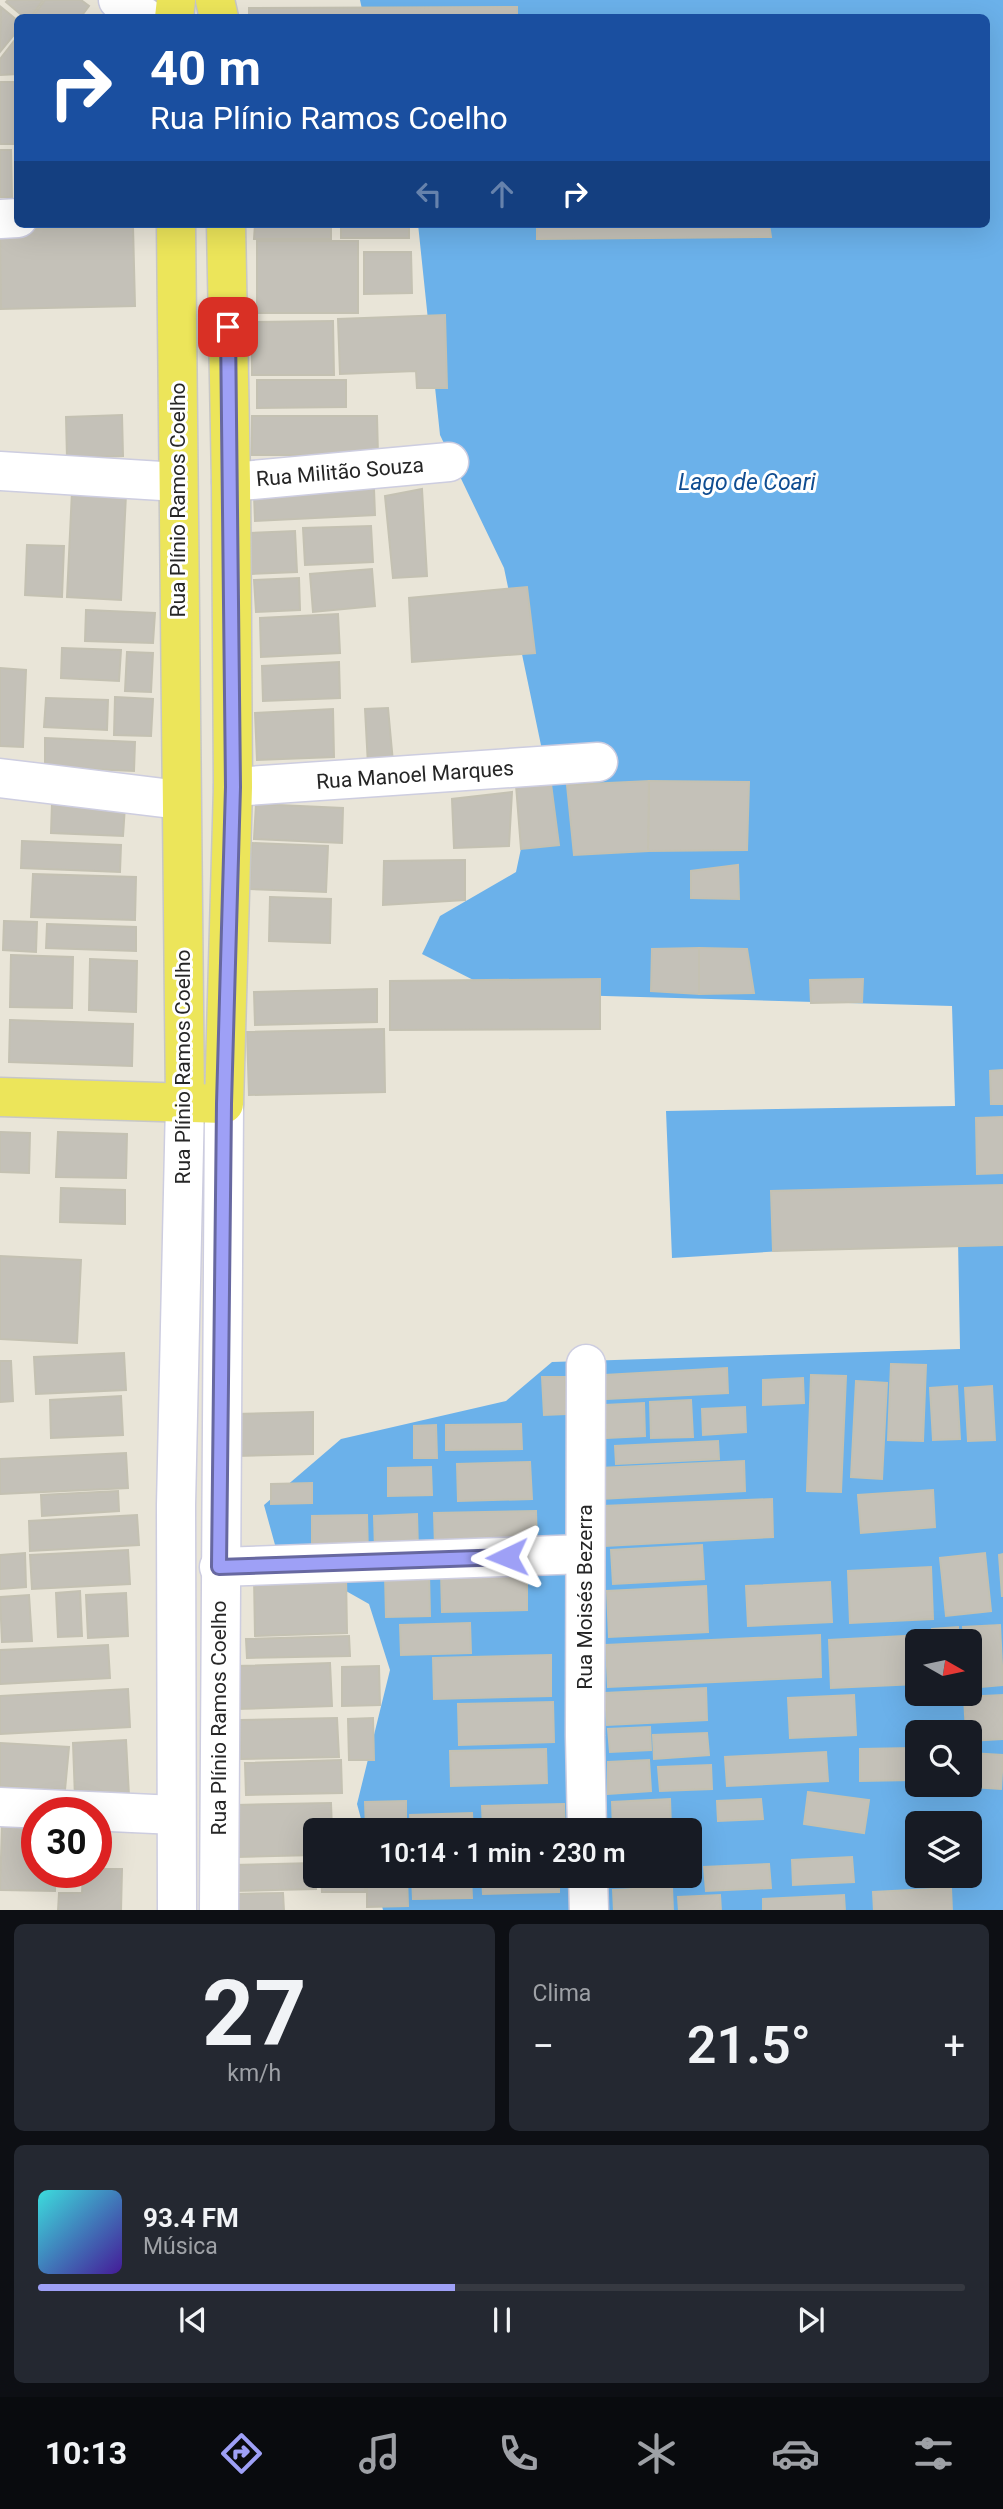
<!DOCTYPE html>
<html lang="pt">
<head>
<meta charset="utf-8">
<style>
	body { margin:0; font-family:Roboto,sans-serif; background:#242831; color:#f1f3f6; height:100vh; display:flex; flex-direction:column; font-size:26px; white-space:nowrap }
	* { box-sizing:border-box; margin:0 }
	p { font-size:23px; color:#9ea1a6 }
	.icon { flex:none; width:38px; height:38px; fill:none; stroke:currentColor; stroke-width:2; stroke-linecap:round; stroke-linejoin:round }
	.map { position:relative; height:1910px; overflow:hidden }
	.sheet { display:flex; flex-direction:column; gap:14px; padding:14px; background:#0d0f14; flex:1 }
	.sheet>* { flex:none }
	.banner { position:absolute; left:14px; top:14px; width:976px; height:214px; border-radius:10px; box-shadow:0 7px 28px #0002; background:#1a4fa0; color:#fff; overflow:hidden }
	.needle { width:46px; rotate:99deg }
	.tools { position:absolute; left:905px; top:1629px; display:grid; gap:14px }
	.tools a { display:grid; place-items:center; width:77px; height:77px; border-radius:10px; background:#171b24; box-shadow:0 7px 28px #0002; font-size:35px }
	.speed { position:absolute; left:21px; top:1797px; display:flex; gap:14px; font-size:35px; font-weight:700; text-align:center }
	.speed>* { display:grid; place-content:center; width:91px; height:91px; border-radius:50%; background:#171b24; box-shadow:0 7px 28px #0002; line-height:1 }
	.speed .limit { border:10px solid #d22; background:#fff; color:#111 }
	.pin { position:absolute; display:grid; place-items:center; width:60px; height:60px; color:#fff; margin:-30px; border-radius:14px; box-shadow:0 4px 10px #0006 }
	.me { position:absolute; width:77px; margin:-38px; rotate:268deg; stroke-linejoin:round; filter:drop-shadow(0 0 5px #0008) }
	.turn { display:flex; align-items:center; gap:24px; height:147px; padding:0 21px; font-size:32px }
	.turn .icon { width:91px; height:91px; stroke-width:2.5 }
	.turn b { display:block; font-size:49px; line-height:60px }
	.lanes { display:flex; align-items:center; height:66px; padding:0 21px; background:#0003; justify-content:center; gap:35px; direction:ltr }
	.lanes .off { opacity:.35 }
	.big { font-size:52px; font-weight:600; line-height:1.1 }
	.sheet .widget { flex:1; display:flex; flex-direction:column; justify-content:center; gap:10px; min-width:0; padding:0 24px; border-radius:10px; background:#242831 }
	.sheet .dial { align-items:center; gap:0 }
	.dial b { font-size:91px; line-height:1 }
	.song { display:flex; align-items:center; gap:21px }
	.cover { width:84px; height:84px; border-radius:10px; background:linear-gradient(135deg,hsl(180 70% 55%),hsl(260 70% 35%)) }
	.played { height:7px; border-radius:4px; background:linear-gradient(90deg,#9ea0f6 45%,#363941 45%) }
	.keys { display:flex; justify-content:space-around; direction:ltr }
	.heat { display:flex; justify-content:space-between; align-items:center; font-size:38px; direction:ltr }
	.sheet .tiles { flex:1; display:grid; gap:14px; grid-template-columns:1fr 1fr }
	.widget:last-child { grid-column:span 2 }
	.trip { position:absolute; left:303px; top:1818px; width:399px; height:70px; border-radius:10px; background:#171b24; box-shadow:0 7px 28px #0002; font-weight:600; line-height:70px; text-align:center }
	.menu { display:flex; height:112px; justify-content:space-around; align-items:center; background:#090b0e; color:#9ea1a6 }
	.menu .icon { width:49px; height:49px }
	.menu .selected { color:#9ea0f6 }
	.menu b { font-size:32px; color:#f1f3f6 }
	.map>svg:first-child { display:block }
</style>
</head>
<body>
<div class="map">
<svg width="1003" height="1911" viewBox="0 0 1003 1911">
	<rect width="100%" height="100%" fill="#e9e5d8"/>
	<path fill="#6bb1ea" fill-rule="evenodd" d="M360,0h643v1910h-620l-9,-34h316v-46h-326l-7,-26 33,-134 -21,-66 -92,-52 -13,-47 77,-66 165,-38 46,-39 408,-13 -2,-109 -286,18 -6,-147 289,-5 -3,-100 -453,-13 -77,-39 18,-38 76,-44 26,-122 -38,-182 -64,-133 -22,-211h569v-206h-623zM917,1642h53v52h-53zM917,1732h53v53h-53zM917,1824h53v52h-53z"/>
	<g fill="#c4c1b8" stroke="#c4c1b2" stroke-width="2">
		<polygon points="8,0 43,0 30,18 25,18 6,2"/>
		<polygon points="45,0 81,0 89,6 80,18 32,18"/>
		<polygon points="1,7 18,21 18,30 0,52"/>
		<polygon points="517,7 517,18 249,18 249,8"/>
		<polygon points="18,36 18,74 0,75 0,59"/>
		<rect x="0" y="82" width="18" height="62"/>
		<polygon points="0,150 11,150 12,197 0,197"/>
		<polygon points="255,224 331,224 331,239 254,239"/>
		<rect x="341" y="224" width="68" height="14"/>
		<polygon points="537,224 769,224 771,237 537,239"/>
		<polygon points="133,226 135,306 1,309 0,230"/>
		<rect x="257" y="241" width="101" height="72"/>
		<polygon points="364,252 411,252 412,293 364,294"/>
		<polygon points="445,315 447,388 417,388 416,371 340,374 338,319"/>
		<polygon points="333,321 334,375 252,375 252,322"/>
		<polygon points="257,380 346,380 346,407 257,408"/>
		<polygon points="122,415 123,456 67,458 66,417"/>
		<polygon points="252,416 377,416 378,455 252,455"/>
		<polygon points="374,489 375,515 255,521 254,495"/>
		<polygon points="422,489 427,576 393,578 385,496"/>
		<polygon points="72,491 126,494 121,600 67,597"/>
		<polygon points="371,526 373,562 305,565 303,528"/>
		<polygon points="295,531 297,572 251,574 249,533"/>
		<polygon points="27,545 64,546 62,597 25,595"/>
		<polygon points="372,569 375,606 313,612 310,574"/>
		<polygon points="299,578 300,610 256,612 254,580"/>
		<polygon points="527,587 535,653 412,662 409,598"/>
		<polygon points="86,610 155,613 153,643 85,641"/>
		<polygon points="338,614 340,653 261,657 260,618"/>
		<polygon points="62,648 121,650 119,681 61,678"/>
		<polygon points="127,652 153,653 151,692 125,691"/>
		<polygon points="339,662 340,698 263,701 262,666"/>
		<polygon points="0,668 26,670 23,747 0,746"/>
		<polygon points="115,697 153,699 151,736 114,735"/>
		<polygon points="46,698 108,700 107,730 44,727"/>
		<polygon points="388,708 393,762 368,765 365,709"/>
		<polygon points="333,709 334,757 257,760 255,713"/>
		<polygon points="45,738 135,742 134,771 45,767"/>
		<polygon points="649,781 749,782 747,850 648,851"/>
		<polygon points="649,781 648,851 574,855 567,785"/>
		<polygon points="551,784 559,845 521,849 516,785"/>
		<polygon points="512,792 509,846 454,848 452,799"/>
		<polygon points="52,803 125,806 123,836 51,833"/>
		<polygon points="256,804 343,808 342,843 254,839"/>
		<polygon points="22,841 121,845 120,872 21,868"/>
		<polygon points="252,843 328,846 326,892 250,889"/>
		<polygon points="465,860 465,900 383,905 384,861"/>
		<polygon points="738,865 739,899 691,898 691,871"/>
		<polygon points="33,874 136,877 135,920 31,917"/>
		<polygon points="270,897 331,899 330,943 269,941"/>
		<polygon points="4,921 37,922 36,952 3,950"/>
		<polygon points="47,924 136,927 136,951 46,948"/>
		<polygon points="699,948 747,949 754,993 699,994"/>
		<polygon points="699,948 699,994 651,991 652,949"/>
		<polygon points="11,955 73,957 72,1008 10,1007"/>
		<polygon points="90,959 137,961 136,1012 89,1010"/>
		<polygon points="600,979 600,1029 390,1030 390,981"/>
		<polygon points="863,979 862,1002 811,1003 810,980"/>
		<polygon points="377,989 377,1022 255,1025 254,992"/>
		<polygon points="10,1020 133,1024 132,1066 9,1062"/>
		<polygon points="384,1029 385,1092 249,1095 247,1032"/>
		<polygon points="1003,1070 1003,1104 991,1104 990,1071"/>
		<polygon points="1003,1117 1003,1173 977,1174 976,1118"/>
		<polygon points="0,1132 30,1133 29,1173 0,1172"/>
		<polygon points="58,1132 127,1134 126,1178 56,1177"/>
		<polygon points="1003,1185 1003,1245 773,1251 771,1191"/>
		<polygon points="61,1188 125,1190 125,1224 60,1222"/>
		<polygon points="0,1256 81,1260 77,1343 0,1339"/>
		<polygon points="124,1353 126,1390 36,1394 34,1357"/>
		<polygon points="0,1361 11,1361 13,1401 0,1402"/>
		<polygon points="891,1364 926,1365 923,1441 888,1440"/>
		<polygon points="727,1368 728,1393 607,1399 605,1375"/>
		<polygon points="811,1375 846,1376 841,1492 807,1491"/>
		<polygon points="542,1377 565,1377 566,1414 544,1415"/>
		<polygon points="803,1378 804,1403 763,1405 763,1380"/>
		<polygon points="856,1381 887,1383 882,1479 851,1477"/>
		<polygon points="957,1386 960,1439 933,1440 930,1388"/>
		<polygon points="992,1386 995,1440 968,1441 965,1388"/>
		<polygon points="121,1396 123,1435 51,1438 50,1400"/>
		<polygon points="691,1400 693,1437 651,1438 650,1402"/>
		<polygon points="644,1403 645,1436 607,1438 605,1405"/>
		<polygon points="745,1407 746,1432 703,1435 702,1409"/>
		<polygon points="313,1412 313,1454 236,1456 235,1414"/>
		<polygon points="521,1424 522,1449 446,1450 446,1425"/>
		<polygon points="436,1425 437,1458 414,1458 414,1426"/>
		<polygon points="718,1441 719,1459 616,1464 615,1446"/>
		<polygon points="126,1453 128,1488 0,1494 0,1459"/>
		<polygon points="744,1461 745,1491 601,1499 600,1468"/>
		<polygon points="530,1462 532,1499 458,1501 457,1464"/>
		<polygon points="431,1467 432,1495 388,1496 388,1468"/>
		<polygon points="312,1483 312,1503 271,1504 271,1484"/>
		<polygon points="933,1490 935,1527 861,1533 858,1495"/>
		<polygon points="118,1491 119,1511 42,1516 41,1495"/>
		<polygon points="772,1499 773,1537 605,1546 603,1506"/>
		<polygon points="536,1511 537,1545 435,1547 434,1513"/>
		<polygon points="417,1514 418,1549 375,1550 374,1516"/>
		<polygon points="137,1515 139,1545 30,1551 29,1521"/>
		<polygon points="367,1515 368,1554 312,1556 312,1516"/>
		<polygon points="702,1545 704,1579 613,1584 611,1550"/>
		<polygon points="128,1550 130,1584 32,1589 30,1555"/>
		<polygon points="25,1553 26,1587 0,1589 0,1555"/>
		<polygon points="985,1553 991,1611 946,1616 940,1558"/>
		<polygon points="1003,1554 1003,1596 1002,1596 999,1555"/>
		<polygon points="931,1567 933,1619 850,1623 848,1571"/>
		<polygon points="527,1571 527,1610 442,1612 441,1573"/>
		<polygon points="346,1574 347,1633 255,1636 254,1577"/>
		<polygon points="429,1574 430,1616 386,1617 385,1575"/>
		<polygon points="830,1582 832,1622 748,1626 746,1586"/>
		<polygon points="706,1586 708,1632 609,1637 607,1591"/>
		<polygon points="80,1591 82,1636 58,1637 56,1593"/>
		<polygon points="126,1593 128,1636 88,1638 86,1595"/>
		<polygon points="29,1595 32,1641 2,1642 0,1597"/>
		<polygon points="470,1623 471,1653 401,1655 400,1625"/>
		<polygon points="1000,1625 1003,1685 970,1688 970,1642 964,1642 963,1627"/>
		<polygon points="958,1627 959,1642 933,1642 932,1629"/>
		<polygon points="820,1635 821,1677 608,1687 606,1645"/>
		<polygon points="923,1635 924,1642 917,1642 917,1684 831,1688 829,1640"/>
		<polygon points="349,1636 350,1656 247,1658 246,1639"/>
		<polygon points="108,1645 110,1678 0,1684 0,1650"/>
		<polygon points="551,1655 551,1696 434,1699 433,1658"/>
		<polygon points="330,1663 332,1706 237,1709 237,1666"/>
		<polygon points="379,1666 380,1705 342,1706 342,1667"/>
		<polygon points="706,1688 707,1720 607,1725 605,1693"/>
		<polygon points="128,1689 130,1727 0,1734 0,1696"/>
		<polygon points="854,1695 856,1735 790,1738 788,1698"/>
		<polygon points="1003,1695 1003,1739 970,1741 970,1732 966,1732 964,1697"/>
		<polygon points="553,1702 554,1742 459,1745 458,1704"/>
		<polygon points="337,1718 339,1757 241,1759 240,1720"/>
		<polygon points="373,1718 374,1760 349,1760 348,1719"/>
		<polygon points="650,1727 651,1750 610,1752 608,1729"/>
		<polygon points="707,1733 709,1755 654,1759 653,1735"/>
		<polygon points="126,1740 129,1796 75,1798 73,1743"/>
		<polygon points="0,1743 69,1747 65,1790 0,1786"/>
		<polygon points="913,1748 913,1780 860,1781 860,1749"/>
		<polygon points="546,1749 547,1783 451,1786 450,1751"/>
		<polygon points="826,1752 828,1781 727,1786 725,1757"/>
		<polygon points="970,1753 1003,1755 1001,1789 941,1785 970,1785"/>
		<polygon points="341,1760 342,1793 246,1795 245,1763"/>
		<polygon points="649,1760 651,1791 608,1794 608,1762"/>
		<polygon points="711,1765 712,1789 660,1791 658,1767"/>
		<polygon points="808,1792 869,1800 864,1833 804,1824"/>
		<polygon points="670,1799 671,1828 613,1830 612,1802"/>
		<polygon points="761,1799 763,1819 718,1821 717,1801"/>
		<polygon points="406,1801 406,1830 366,1830 365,1802"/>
		<polygon points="331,1803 332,1830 315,1830 315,1855 237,1857 236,1805"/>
		<polygon points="564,1804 565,1830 483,1830 482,1806"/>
		<polygon points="472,1813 473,1830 411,1830 410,1815"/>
		<polygon points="2,1824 37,1824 37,1872 56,1872 55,1891 0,1890"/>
		<polygon points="852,1857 854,1882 793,1885 792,1860"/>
		<polygon points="315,1863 316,1889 234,1891 233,1865"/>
		<polygon points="769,1864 771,1888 706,1891 704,1867"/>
		<polygon points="96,1869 122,1869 121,1911 58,1911 59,1893 82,1893 83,1872 96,1872"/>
		<polygon points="321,1876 365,1876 365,1892 322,1892"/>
		<polygon points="367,1876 407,1876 408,1906 367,1907"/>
		<polygon points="412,1876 471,1876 472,1898 413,1899"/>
		<polygon points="482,1876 559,1876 559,1892 483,1894"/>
		<polygon points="672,1887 673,1911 614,1911 613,1890"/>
		<polygon points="951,1888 952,1911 874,1911 873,1892"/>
		<polygon points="283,1893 284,1911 236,1911 236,1894"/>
		<polygon points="720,1895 721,1911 679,1911 678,1897"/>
		<polygon points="844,1895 845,1911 763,1911 763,1899"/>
	</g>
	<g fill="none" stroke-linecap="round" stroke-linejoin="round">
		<g stroke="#cdcde0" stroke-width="41">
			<g id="minor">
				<polyline points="118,0 146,18"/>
				<polyline points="0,219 18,218"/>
				<polyline points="0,471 178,482"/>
				<polyline points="231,482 449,462"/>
				<polyline points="0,778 180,800"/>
				<polyline points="233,787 598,762"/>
				<polyline points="586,1364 585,1736 587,1830"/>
				<polyline points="219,1567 585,1554"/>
				<polyline points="0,1807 176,1815"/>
				<polyline points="588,1876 589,1911"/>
				<polyline points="177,1911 176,1505 185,1103"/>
				<polyline points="219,1911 224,1104"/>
			</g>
		</g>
		<g stroke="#c7c7c7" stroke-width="41">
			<g id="major">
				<polyline points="215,0 219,18"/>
				<polyline points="174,18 176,0"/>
				<polyline points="176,224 185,1103"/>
				<polyline points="0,1097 224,1104 233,787 231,482 226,224"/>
			</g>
		</g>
		<use href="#minor" stroke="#fff" stroke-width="38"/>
		<use href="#major" stroke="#ece55a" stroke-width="38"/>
	</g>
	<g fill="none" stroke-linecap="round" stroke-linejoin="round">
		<g stroke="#6768a0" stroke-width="18">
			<polyline id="route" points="228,327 233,787 224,1104 219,1567 507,1557"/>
		</g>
		<use href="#route" stroke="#9ea0f6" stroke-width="12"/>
	</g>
	<g text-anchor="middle" stroke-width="6" stroke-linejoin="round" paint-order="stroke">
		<g font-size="21" fill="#262626" stroke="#fff">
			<text transform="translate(340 472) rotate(-5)" y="7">Rua Militão Souza</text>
			<text transform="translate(178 500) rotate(-90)" y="7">Rua Plínio Ramos Coelho</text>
			<text transform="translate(415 775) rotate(-4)" y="7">Rua Manoel Marques</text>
			<text transform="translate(183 1067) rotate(-90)" y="7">Rua Plínio Ramos Coelho</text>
			<text transform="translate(585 1597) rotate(-90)" y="7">Rua Moisés Bezerra</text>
			<text transform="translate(219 1718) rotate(-90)" y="7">Rua Plínio Ramos Coelho</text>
		</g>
		<g font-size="23" font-style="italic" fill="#104d91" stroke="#fff">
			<text x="747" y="490">Lago de Coari</text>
		</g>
	</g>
</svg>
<div class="tools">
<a><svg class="needle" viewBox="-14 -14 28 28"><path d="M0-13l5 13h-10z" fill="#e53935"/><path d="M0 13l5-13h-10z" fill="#9ea1a6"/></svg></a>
<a><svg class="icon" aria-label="search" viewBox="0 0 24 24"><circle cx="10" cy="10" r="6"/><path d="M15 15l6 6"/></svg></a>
<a><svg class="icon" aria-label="layers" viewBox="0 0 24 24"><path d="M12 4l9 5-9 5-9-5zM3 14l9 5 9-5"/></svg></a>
</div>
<div class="speed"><div class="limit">30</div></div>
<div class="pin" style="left:228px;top:327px;background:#d93025"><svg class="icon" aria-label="arrive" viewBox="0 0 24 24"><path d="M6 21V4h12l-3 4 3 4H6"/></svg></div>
<svg class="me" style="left:507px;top:1557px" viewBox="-20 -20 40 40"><path d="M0-17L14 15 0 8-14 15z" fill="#9ea0f6" stroke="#fff" stroke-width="4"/></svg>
<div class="trip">10:14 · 1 min · 230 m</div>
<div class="banner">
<div class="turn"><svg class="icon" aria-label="right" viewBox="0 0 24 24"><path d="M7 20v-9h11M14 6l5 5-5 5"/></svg><div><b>40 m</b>Rua Plínio Ramos Coelho</div></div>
<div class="lanes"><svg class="icon off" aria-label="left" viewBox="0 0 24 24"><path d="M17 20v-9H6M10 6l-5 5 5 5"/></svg><svg class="icon off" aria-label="ahead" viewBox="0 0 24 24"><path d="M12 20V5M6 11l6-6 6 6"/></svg><svg class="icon" aria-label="right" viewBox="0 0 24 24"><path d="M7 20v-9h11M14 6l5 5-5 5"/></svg></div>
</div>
</div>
<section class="sheet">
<div class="tiles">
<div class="widget dial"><b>27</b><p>km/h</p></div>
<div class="widget"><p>Clima</p>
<div class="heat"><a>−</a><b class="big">21.5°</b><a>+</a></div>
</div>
<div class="widget">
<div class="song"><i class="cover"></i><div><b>93.4 FM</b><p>Música</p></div></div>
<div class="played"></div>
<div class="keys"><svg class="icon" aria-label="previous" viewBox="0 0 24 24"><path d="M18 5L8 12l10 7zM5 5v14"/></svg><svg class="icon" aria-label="pause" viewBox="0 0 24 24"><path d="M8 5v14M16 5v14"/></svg><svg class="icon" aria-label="next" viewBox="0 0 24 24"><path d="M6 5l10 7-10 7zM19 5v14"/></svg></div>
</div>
</div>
</section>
<nav class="menu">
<b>10:13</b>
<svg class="icon selected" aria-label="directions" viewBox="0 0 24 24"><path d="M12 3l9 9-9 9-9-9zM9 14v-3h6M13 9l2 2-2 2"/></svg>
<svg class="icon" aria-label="music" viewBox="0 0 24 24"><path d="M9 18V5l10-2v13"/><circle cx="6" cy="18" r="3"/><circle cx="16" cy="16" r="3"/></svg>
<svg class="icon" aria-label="phone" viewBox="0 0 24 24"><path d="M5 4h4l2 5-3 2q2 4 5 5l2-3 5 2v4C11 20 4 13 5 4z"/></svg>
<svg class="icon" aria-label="climate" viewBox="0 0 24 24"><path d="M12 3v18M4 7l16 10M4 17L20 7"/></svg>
<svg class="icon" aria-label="car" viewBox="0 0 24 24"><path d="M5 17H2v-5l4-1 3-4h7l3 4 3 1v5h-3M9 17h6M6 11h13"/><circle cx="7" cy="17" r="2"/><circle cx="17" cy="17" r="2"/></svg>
<svg class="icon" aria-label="filters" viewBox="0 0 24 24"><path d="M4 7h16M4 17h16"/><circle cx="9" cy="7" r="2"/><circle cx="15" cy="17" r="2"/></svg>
</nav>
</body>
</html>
